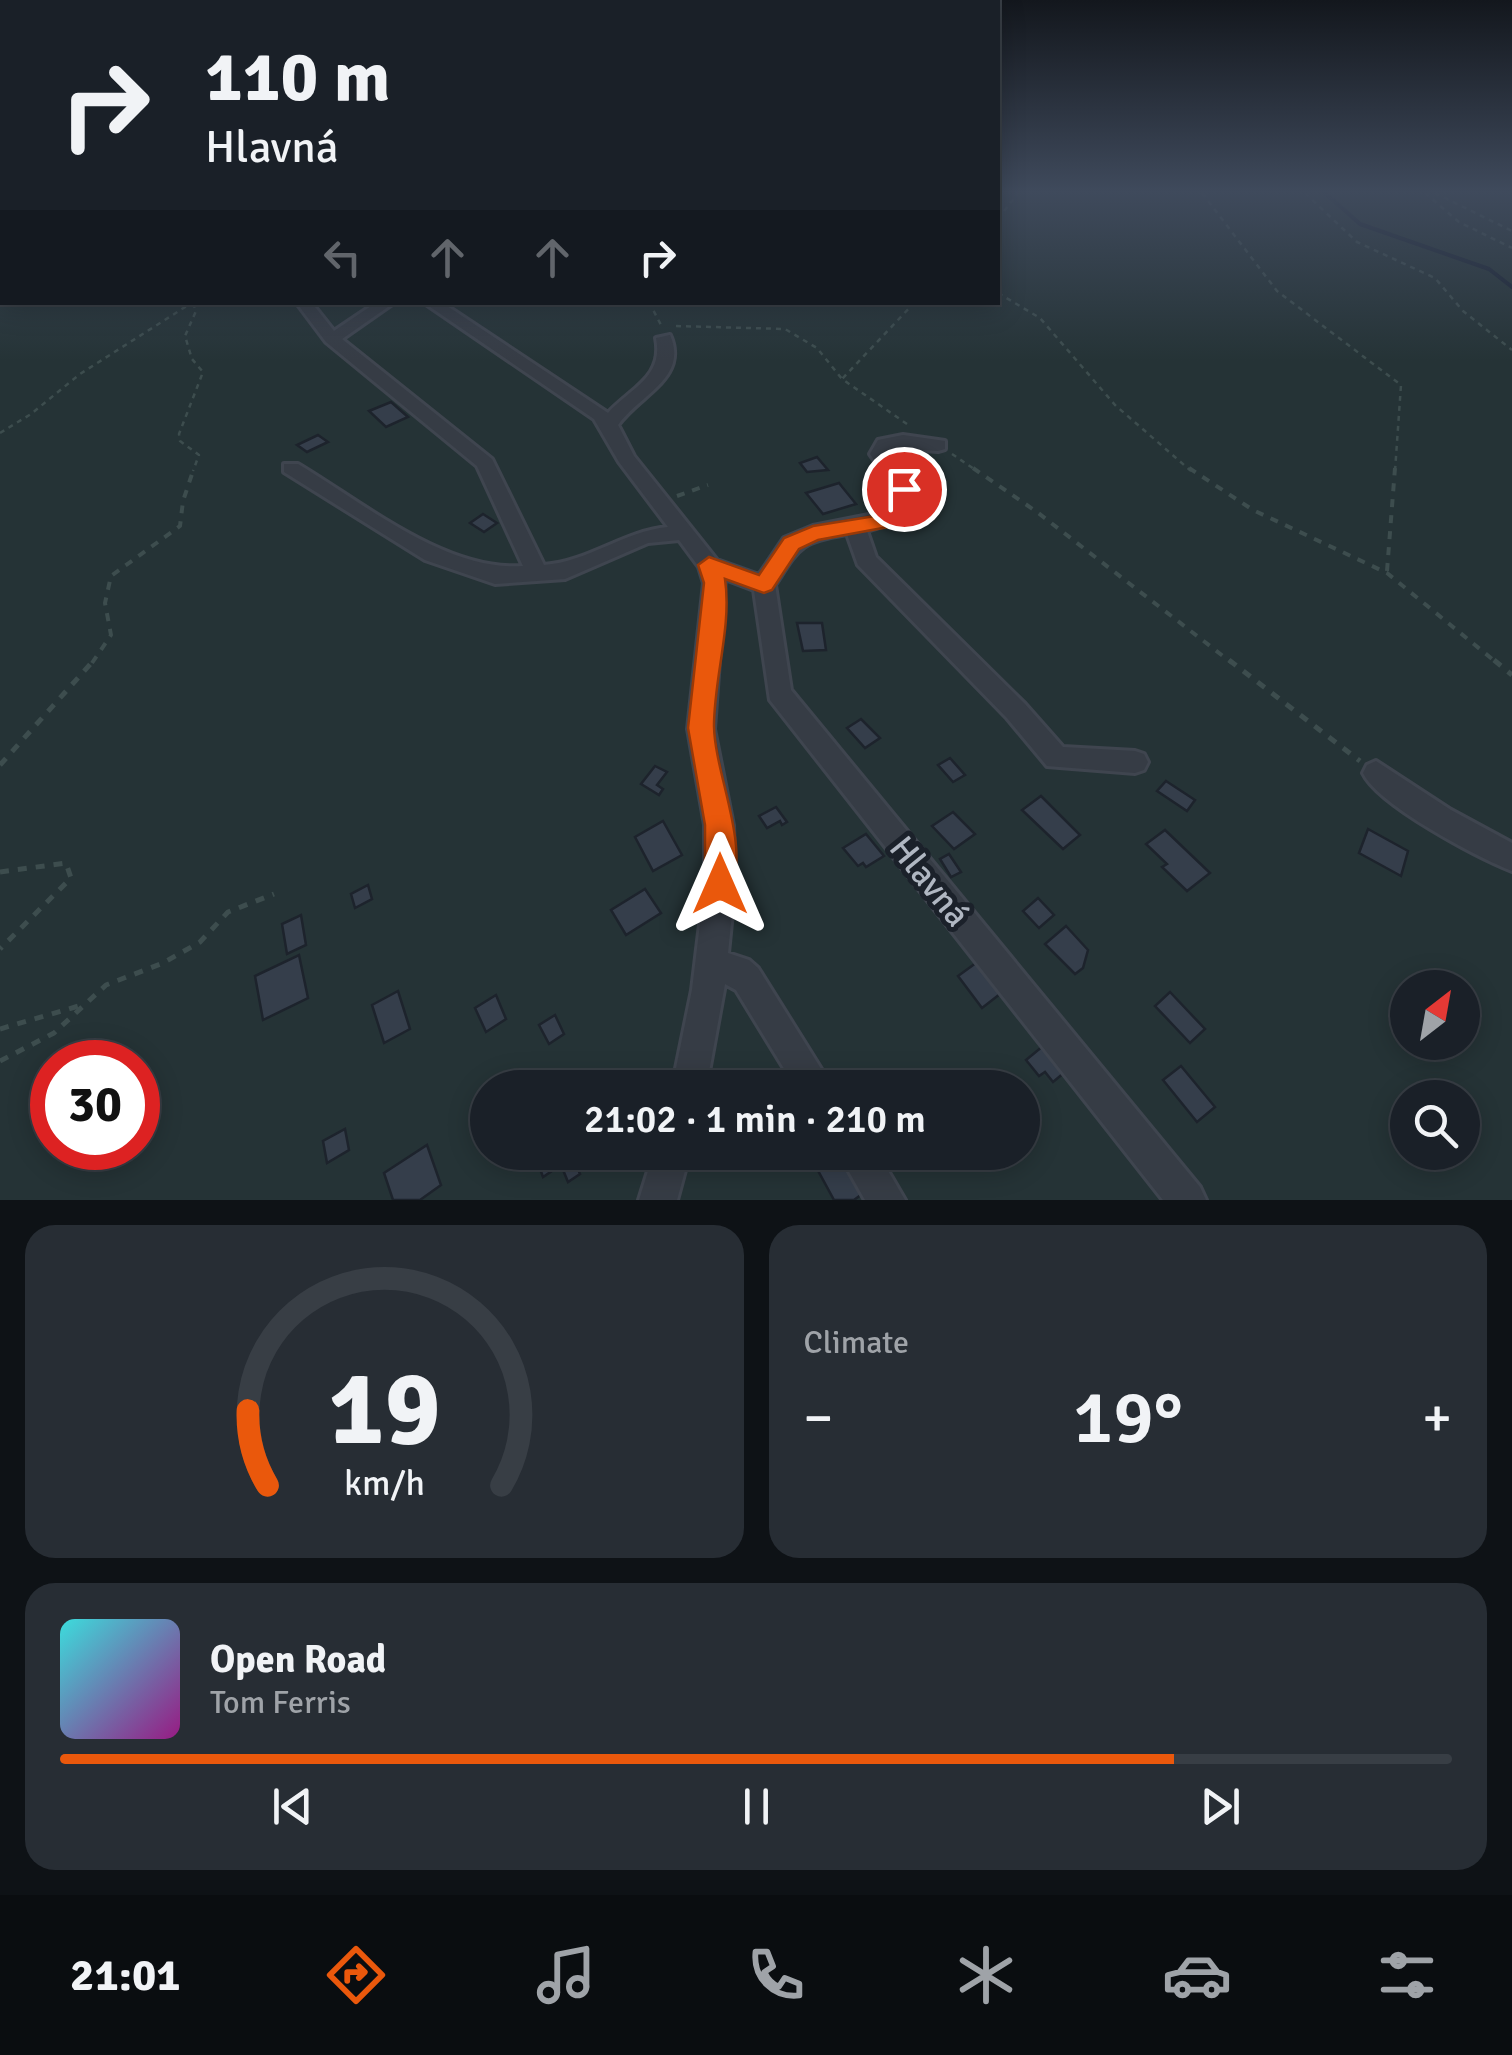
<!DOCTYPE html>
<html lang="en">
<head>
<meta charset="utf-8">
<style>
	body { margin:0; font-family:Signika,sans-serif; background:#272d34; color:#f1f3f6; height:100vh; display:flex; flex-direction:column; font-size:38px; white-space:nowrap }
	* { box-sizing:border-box; margin:0 }
	p { font-size:32px; color:#9fa3a8 }
	.icon { flex:none; width:55px; height:55px; fill:none; stroke:currentColor; stroke-width:2; stroke-linecap:round; stroke-linejoin:round }
	.map { position:relative; height:1200px; overflow:hidden }
	.details { display:flex; flex-direction:column; gap:25px; padding:25px; background:#0e1216; flex:1 }
	.details>* { flex:none }
	.hud { position:absolute; left:0px; top:0px; width:1000px; height:305px; box-shadow:0 5px 25px #0003,0 0 0 2px #383e45; background:#1a2028; color:#f1f3f6; overflow:hidden }
	.needle { width:65px; rotate:31deg }
	.controls { position:absolute; left:1390px; top:970px; display:grid; gap:20px }
	.controls a { display:grid; place-items:center; width:90px; height:90px; border-radius:50%; background:#1a2028; box-shadow:0 5px 25px #0003,0 0 0 2px #383e45; font-size:50px }
	.speed { position:absolute; left:30px; top:1040px; display:flex; gap:20px; font-size:50px; font-weight:700; text-align:center }
	.speed>* { display:grid; place-content:center; width:130px; height:130px; border-radius:50%; background:#1a2028; box-shadow:0 5px 25px #0003,0 0 0 2px #383e45; line-height:1 }
	.speed .limit { border:15px solid #d22; background:#fff; color:#111 }
	.pin { position:absolute; display:grid; place-items:center; width:85px; height:85px; color:#fff; margin:-42px; border:5px solid #fff; border-radius:50%; box-shadow:0 2px 10px #0007 }
	.me { position:absolute; width:110px; margin:-55px; rotate:0deg; stroke-linejoin:round; filter:drop-shadow(0 0 8px #0008) }
	.turn { display:flex; align-items:center; gap:35px; height:210px; padding:0 40px; font-size:45px }
	.turn .icon { width:130px; height:130px; stroke-width:2.5 }
	.turn b { display:block; font-size:70px; line-height:85px }
	.lanes { display:flex; align-items:center; height:95px; padding:0 40px; background:#0003; justify-content:center; gap:50px; direction:ltr }
	.lanes .off { opacity:.35 }
	.big { font-size:75px; font-weight:600; line-height:1.1 }
	.details .card { flex:1; display:flex; flex-direction:column; justify-content:center; gap:15px; min-width:0; padding:0 35px; border-radius:30px; background:#272d34 }
	.details .dial { align-items:center; gap:0 }
	.dial svg { height:260px; overflow:visible; fill:none; stroke:#383e45; stroke-width:7; stroke-linecap:round; text-anchor:middle }
	.dial text { fill:#f1f3f6; stroke:none }
	.song { display:flex; align-items:center; gap:30px }
	.cover { width:120px; height:120px; border-radius:15px; background:linear-gradient(135deg,hsl(180 70% 55%),hsl(310 70% 35%)) }
	.played { height:10px; border-radius:5px; background:linear-gradient(90deg,#ea580c 80%,#383e45 80%) }
	.keys { display:flex; justify-content:space-around; direction:ltr }
	.heat { display:flex; justify-content:space-between; align-items:center; font-size:55px; direction:ltr }
	.details .tiles { flex:1; display:grid; gap:25px; grid-template-columns:1fr 1fr }
	.card:last-child { grid-column:span 2 }
	.trip { position:absolute; left:470px; top:1070px; width:570px; height:100px; border-radius:50px; background:#1a2028; box-shadow:0 5px 25px #0003,0 0 0 2px #383e45; font-weight:600; line-height:100px; text-align:center }
	.dock { display:flex; height:160px; justify-content:space-around; align-items:center; background:#0a0d10; color:#9fa3a8 }
	.dock .icon { width:70px; height:70px }
	.dock .selected { color:#ea580c }
	.dock b { font-size:45px; color:#f1f3f6 }
	.map>svg:first-child { display:block }
</style>
</head>
<body>
<div class="map">
<svg width="1512" height="1200" viewBox="0 0 1512 1200">
	<rect width="100%" height="100%" fill="#232a35"/>
	<path fill="#253336" fill-rule="evenodd" d="M0,193l2,109h996v-109h514v1007h-1512zM1408,988h54v54h-54zM52,1062h86v86h-86zM488,1088h534v64h-534zM1408,1098h54v54h-54z"/>
	<g fill="none" stroke-linecap="round" stroke-linejoin="round">
		<polyline stroke="#182131" stroke-width="4" points="1325,193 1360,224 1489,269 1512,287"/>
	</g>
	<g fill="#353e4b" stroke="#1d232c" stroke-width="2.5">
		<polygon points="391,402 408,417 386,427 369,411"/>
		<polygon points="318,435 328,442 307,452 297,445"/>
		<polygon points="817,457 828,470 807,472 800,463"/>
		<polygon points="839,483 856,504 823,514 806,493"/>
		<polygon points="483,514 497,523 484,532 470,523"/>
		<polygon points="797,623 822,623 826,650 803,651"/>
		<polygon points="861,719 880,738 865,748 847,728"/>
		<polygon points="950,758 965,775 953,782 938,765"/>
		<polygon points="655,766 667,772 657,785 663,789 659,795 641,784"/>
		<polygon points="1166,781 1195,800 1187,811 1157,791"/>
		<polygon points="1041,796 1080,835 1063,849 1022,810"/>
		<polygon points="776,807 787,822 782,825 780,821 767,828 759,816"/>
		<polygon points="953,812 975,834 954,849 932,826"/>
		<polygon points="663,821 682,855 653,871 635,837"/>
		<polygon points="1368,829 1408,851 1401,876 1359,853"/>
		<polygon points="1165,830 1210,873 1187,891 1162,867 1167,864 1146,844"/>
		<polygon points="866,834 884,856 866,867 863,863 858,866 843,848"/>
		<polygon points="949,854 961,872 951,877 940,859"/>
		<polygon points="368,885 372,899 355,908 351,894"/>
		<polygon points="645,889 661,913 626,935 611,910"/>
		<polygon points="1038,898 1054,915 1039,928 1023,911"/>
		<polygon points="301,915 306,945 287,954 282,924"/>
		<polygon points="1066,926 1088,950 1083,968 1075,974 1045,944"/>
		<polygon points="299,955 308,998 263,1020 255,976"/>
		<polygon points="976,963 1000,994 982,1008 958,976"/>
		<polygon points="398,991 410,1029 384,1043 372,1005"/>
		<polygon points="1170,992 1205,1029 1190,1043 1155,1006"/>
		<polygon points="496,995 506,1019 486,1032 475,1008"/>
		<polygon points="555,1015 564,1034 549,1044 539,1025"/>
		<polygon points="1043,1046 1065,1072 1053,1082 1045,1072 1039,1076 1026,1060"/>
		<polygon points="1181,1066 1215,1107 1197,1122 1163,1080"/>
		<polygon points="345,1129 349,1150 327,1163 323,1141"/>
		<polygon points="427,1145 441,1185 420,1200 393,1200 384,1173"/>
		<polygon points="534,1152 571,1152 580,1174 568,1182 561,1165 543,1177"/>
		<polygon points="832,1152 844,1152 866,1191 854,1200 834,1200 815,1165"/>
	</g>
	<g fill="none" stroke-linecap="round" stroke-linejoin="round">
		<g stroke="#3f454f" stroke-width="6">
			<g id="minor">
				<path d="M296,302h15l23,29 43,-29h18l-53,37 150,120 52,106c44,-3 80,-34 124,-38l-49,-65 -25,-43 -171,-117h18l167,111c23,-25 56,-36 48,-75l14,-3c19,43 -31,60 -52,90l16,31 83,104 42,15 25,-37 29,-12 71,-14 10,-23 -24,-35 8,-14 25,-5 42,6v8l-7,2 -46,-3 -3,6 25,35 -15,32 -32,10 9,26 149,147 38,43 72,4 9,3 4,8 -4,8 -9,3 -88,-7 -40,-48 -149,-153 -11,-31c-47,8 -47,12 -72,51l16,105 409,497 6,13h-43l-393,-500 -16,-110 -29,-11 -11,150 19,96 2,58 -7,70 21,7 9,8 75,120h-37l-60,-98 -11,-6 -19,104h-34l20,-98 13,-107v-58l-17,-96 16,-146 -5,-16 -20,-27 -31,3 -83,36 -70,5 -70,-24 -141,-88v-8h14c64,38 148,108 225,102l-46,-100 -151,-124z"/>
				<path d="M1376,761l75,49 61,33v28c-35,-14 -134,-66 -149,-98l4,-8z"/>
				<polygon points="654,1152 690,1152 677,1200 639,1200"/>
				<polygon points="838,1152 877,1152 905,1200 865,1200"/>
			</g>
		</g>
		<g stroke="#3d4d4e" stroke-width="2.5" stroke-dasharray="5 5" stroke-linecap="butt">
			<polyline points="1202,193 1277,291 1401,385 1395,471"/>
			<polyline points="1305,193 1357,242 1435,278 1463,311 1512,350"/>
			<polyline points="1425,193 1459,222 1512,248"/>
			<polyline points="1435,193 1512,231"/>
			<polyline points="998,219 1018,193"/>
			<polyline points="998,293 1040,318 1115,405 1191,471"/>
			<polyline points="649,302 661,325"/>
			<polyline points="193,303 196,311 185,336 192,359 203,372 179,434 180,441 199,455 193,471"/>
			<polyline points="676,326 785,329 817,348 842,379"/>
			<polyline points="907,424 842,379 915,302"/>
			<polyline points="0,433 31,414 80,374 193,302"/>
			<polyline points="952,454 977,471"/>
		</g>
		<g stroke="#3d4d4e" stroke-width="4" stroke-dasharray="8 8" stroke-linecap="butt">
			<polyline points="973,468 1037,512 1232,663"/>
			<polyline points="1189,468 1253,510 1387,573 1497,663"/>
			<polyline points="677,496 708,485"/>
			<polyline points="1387,571 1395,468"/>
			<polyline points="92,663 111,635 105,603 111,576 180,526 183,501 194,468"/>
		</g>
		<g stroke="#3d4d4e" stroke-width="5" stroke-dasharray="9 9" stroke-linecap="butt">
			<polyline points="1229,660 1360,761"/>
			<polyline points="1494,660 1512,675"/>
			<polyline points="0,765 94,660"/>
			<polyline points="0,872 66,863 71,878 0,949"/>
			<polyline points="0,1029 82,1005"/>
			<polyline points="0,1061 54,1033 106,985 163,963 200,942 228,912 274,894"/>
		</g>
		<use href="#minor" fill="#363c45" fill-rule="evenodd"/>
	</g>
	<linearGradient id="sky" x2="0" y2="1"><stop stop-color="#13171d"/><stop offset="0.53" stop-color="#3f4a5c"/><stop offset="1" stop-color="#3f4a5c" stop-opacity="0"/></linearGradient>
	<rect width="1512" height="361" fill="url(#sky)"/>
	<path fill="#ea580c" stroke="#983908" stroke-width="2.5" d="M904,483l10,6 -14,31 -12,7 -70,13 -19,9 -27,41 -8,3 -39,-14c7,47 -11,99 -11,147 1,50 37,119 16,168l-10,4 -11,-4 -4,-10v-59l-17,-97 16,-145 -6,-18 11,-8 50,18 25,-37 29,-12 62,-10 9,-5 13,-26z"/>
	<g text-anchor="middle" stroke-width="10" stroke-linejoin="round" paint-order="stroke">
		<g font-size="35" fill="#b0b7c2" stroke="#1b212a">
			<text transform="translate(930 881) rotate(51)" y="12">Hlavná</text>
		</g>
	</g>
</svg>
<div class="controls">
<a><svg class="needle" viewBox="-14 -14 28 28"><path d="M0-13l5 13h-10z" fill="#e53935"/><path d="M0 13l5-13h-10z" fill="#9fa3a8"/></svg></a>
<a><svg class="icon" aria-label="search" viewBox="0 0 24 24"><circle cx="10" cy="10" r="6"/><path d="M15 15l6 6"/></svg></a>
</div>
<div class="speed"><div class="limit">30</div></div>
<div class="pin" style="left:904px;top:489px;background:#d93025"><svg class="icon" aria-label="arrive" viewBox="0 0 24 24"><path d="M6 21V4h12l-3 4 3 4H6"/></svg></div>
<svg class="me" style="left:720px;top:884px" viewBox="-20 -20 40 40"><path d="M0-17L14 15 0 8-14 15z" fill="#ea580c" stroke="#fff" stroke-width="4"/></svg>
<div class="trip">21:02 · 1 min · 210 m</div>
<div class="hud">
<div class="turn"><svg class="icon" aria-label="right" viewBox="0 0 24 24"><path d="M7 20v-9h11M14 6l5 5-5 5"/></svg><div><b>110 m</b>Hlavná</div></div>
<div class="lanes"><svg class="icon off" aria-label="left" viewBox="0 0 24 24"><path d="M17 20v-9H6M10 6l-5 5 5 5"/></svg><svg class="icon off" aria-label="ahead" viewBox="0 0 24 24"><path d="M12 20V5M6 11l6-6 6 6"/></svg><svg class="icon off" aria-label="ahead" viewBox="0 0 24 24"><path d="M12 20V5M6 11l6-6 6 6"/></svg><svg class="icon" aria-label="right" viewBox="0 0 24 24"><path d="M7 20v-9h11M14 6l5 5-5 5"/></svg></div>
</div>
</div>
<section class="details">
<div class="tiles">
<div class="card dial"><svg viewBox="0 0 100 80">
<path d="M14 69A42 42 0 1 1 86 69"/>
<path d="M14 69A42 42 0 0 1 8 46" stroke="#ea580c"/>
<text x="50" y="56" font-size="32" font-weight="700">19</text>
<text x="50" y="72" font-size="11">km/h</text>
</svg></div>
<div class="card"><p>Climate</p>
<div class="heat"><a>−</a><b class="big">19°</b><a>+</a></div>
</div>
<div class="card">
<div class="song"><i class="cover"></i><div><b>Open Road</b><p>Tom Ferris</p></div></div>
<div class="played"></div>
<div class="keys"><svg class="icon" aria-label="previous" viewBox="0 0 24 24"><path d="M18 5L8 12l10 7zM5 5v14"/></svg><svg class="icon" aria-label="pause" viewBox="0 0 24 24"><path d="M8 5v14M16 5v14"/></svg><svg class="icon" aria-label="next" viewBox="0 0 24 24"><path d="M6 5l10 7-10 7zM19 5v14"/></svg></div>
</div>
</div>
</section>
<nav class="dock">
<b>21:01</b>
<svg class="icon selected" aria-label="directions" viewBox="0 0 24 24"><path d="M12 3l9 9-9 9-9-9zM9 14v-3h6M13 9l2 2-2 2"/></svg>
<svg class="icon" aria-label="music" viewBox="0 0 24 24"><path d="M9 18V5l10-2v13"/><circle cx="6" cy="18" r="3"/><circle cx="16" cy="16" r="3"/></svg>
<svg class="icon" aria-label="phone" viewBox="0 0 24 24"><path d="M5 4h4l2 5-3 2q2 4 5 5l2-3 5 2v4C11 20 4 13 5 4z"/></svg>
<svg class="icon" aria-label="climate" viewBox="0 0 24 24"><path d="M12 3v18M4 7l16 10M4 17L20 7"/></svg>
<svg class="icon" aria-label="car" viewBox="0 0 24 24"><path d="M5 17H2v-5l4-1 3-4h7l3 4 3 1v5h-3M9 17h6M6 11h13"/><circle cx="7" cy="17" r="2"/><circle cx="17" cy="17" r="2"/></svg>
<svg class="icon" aria-label="filters" viewBox="0 0 24 24"><path d="M4 7h16M4 17h16"/><circle cx="9" cy="7" r="2"/><circle cx="15" cy="17" r="2"/></svg>
</nav>
</body>
</html>
